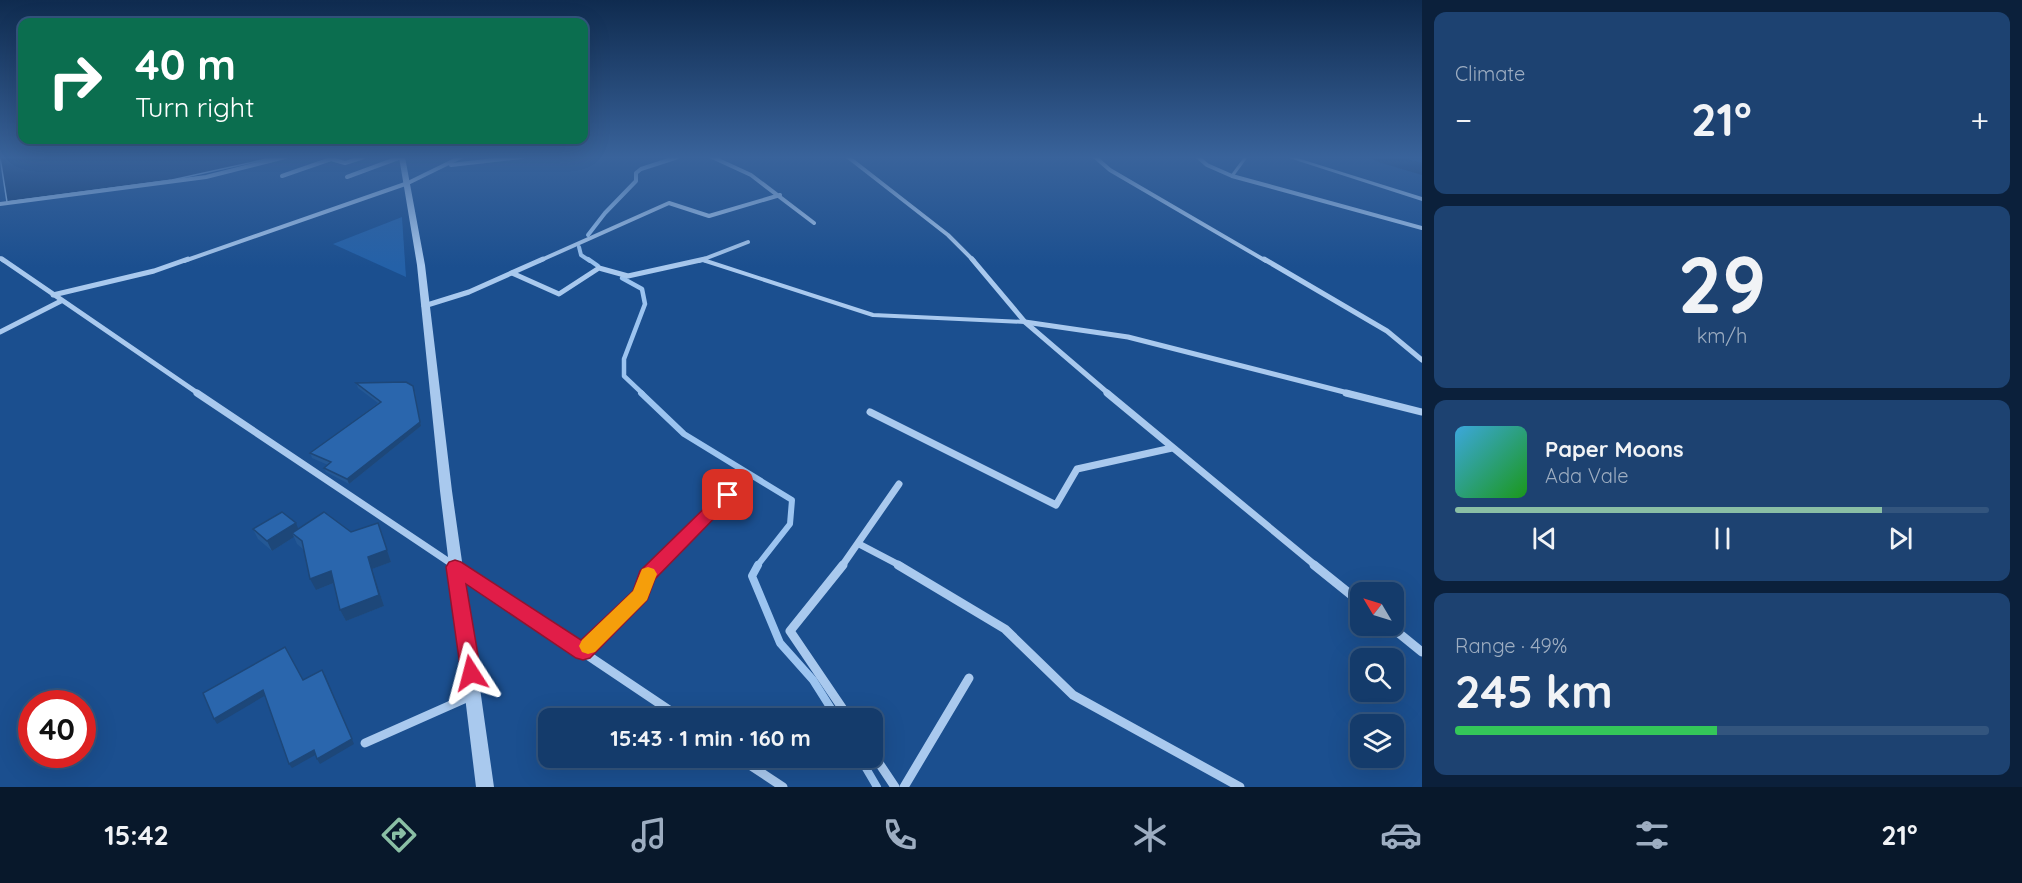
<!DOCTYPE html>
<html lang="en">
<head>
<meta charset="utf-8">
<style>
	body { margin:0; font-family:Quicksand,sans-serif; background:#1d4271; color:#f1f3f6; height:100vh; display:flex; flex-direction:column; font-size:22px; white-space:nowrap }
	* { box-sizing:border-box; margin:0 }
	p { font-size:20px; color:#9dadc1 }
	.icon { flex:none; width:33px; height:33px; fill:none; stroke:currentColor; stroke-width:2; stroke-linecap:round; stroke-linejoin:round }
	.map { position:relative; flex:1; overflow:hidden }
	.details { display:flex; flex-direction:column; gap:12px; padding:12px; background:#0b203b; width:600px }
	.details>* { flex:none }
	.top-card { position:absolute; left:18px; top:18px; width:570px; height:126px; border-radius:12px; box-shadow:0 6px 24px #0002,0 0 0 2px #33557e; background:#0b6e4f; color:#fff; overflow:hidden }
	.needle { width:39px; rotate:308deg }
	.tools { position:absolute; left:1350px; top:582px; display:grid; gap:12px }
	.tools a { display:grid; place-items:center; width:54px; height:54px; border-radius:12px; background:#143b6b; box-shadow:0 6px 24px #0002,0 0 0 2px #33557e; font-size:30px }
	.speed { position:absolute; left:18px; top:690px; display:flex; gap:12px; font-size:30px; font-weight:700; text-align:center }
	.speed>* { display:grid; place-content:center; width:78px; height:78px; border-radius:50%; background:#143b6b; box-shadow:0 6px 24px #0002,0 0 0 2px #33557e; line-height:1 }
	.speed .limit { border:9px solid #d22; background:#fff; color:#111 }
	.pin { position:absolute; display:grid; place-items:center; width:51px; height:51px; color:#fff; margin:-26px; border-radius:12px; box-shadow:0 3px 9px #0006 }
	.me { position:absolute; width:66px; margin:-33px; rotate:351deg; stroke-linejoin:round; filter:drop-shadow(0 0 4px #0008) }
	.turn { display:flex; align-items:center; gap:21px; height:126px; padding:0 18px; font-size:27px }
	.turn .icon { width:78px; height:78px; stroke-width:2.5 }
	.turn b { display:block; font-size:42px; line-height:51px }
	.big { font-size:45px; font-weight:700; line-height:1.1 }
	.details .card { flex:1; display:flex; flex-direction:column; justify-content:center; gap:9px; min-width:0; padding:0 21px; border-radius:12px; background:#1d4271 }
	.details .dial { align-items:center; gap:0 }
	.dial b { font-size:78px; line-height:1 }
	.song { display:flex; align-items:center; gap:18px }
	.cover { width:72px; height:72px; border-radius:9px; background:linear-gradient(135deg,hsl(200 70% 55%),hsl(120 70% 35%)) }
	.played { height:6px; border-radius:3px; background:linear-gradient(90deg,#8abfa5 80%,#33557e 80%) }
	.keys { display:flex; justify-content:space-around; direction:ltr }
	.heat { display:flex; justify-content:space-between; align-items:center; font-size:33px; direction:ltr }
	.charge { height:9px; border-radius:4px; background:linear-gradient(90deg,#34c759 49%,#33557e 0) }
	.trip { position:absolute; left:538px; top:708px; width:345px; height:60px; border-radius:12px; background:#143b6b; box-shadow:0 6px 24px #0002,0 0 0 2px #33557e; font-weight:700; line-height:60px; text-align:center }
	.menu { display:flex; height:96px; justify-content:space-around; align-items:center; background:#08182b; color:#9dadc1 }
	.menu .icon { width:42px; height:42px }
	.menu .on { color:#8abfa5 }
	.menu b { font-size:27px; color:#f1f3f6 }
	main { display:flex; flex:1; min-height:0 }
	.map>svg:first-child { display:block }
</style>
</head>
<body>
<main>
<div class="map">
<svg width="1422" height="787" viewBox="0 0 1422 787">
	<rect width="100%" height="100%" fill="#1b4f8f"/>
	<polygon fill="#2461a8" points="402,217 406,277 333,244"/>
	<polygon fill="#123a6d" stroke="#9cc4f0" stroke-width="1.5" points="0,157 276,157 172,180 7,202"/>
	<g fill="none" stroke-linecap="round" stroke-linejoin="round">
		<g stroke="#9cc4f0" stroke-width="4">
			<polyline points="588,235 605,213 636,181 636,173 641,169 678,157"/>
			<polyline points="579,247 581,255 590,261"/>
		</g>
		<g stroke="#9cc4f0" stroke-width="4.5">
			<polyline points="588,259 598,266"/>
			<polyline points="622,278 642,289 645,304 624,359 624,376 643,394"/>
		</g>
		<polyline stroke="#9cc4f0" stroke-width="6" points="641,393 684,434 792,500 790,524 757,566"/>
		<g stroke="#9cc4f0" stroke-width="8">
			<polyline points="758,565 752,576 780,643 813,680 837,718"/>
			<polyline points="860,758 877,787"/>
		</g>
		<polygon fill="#123a6d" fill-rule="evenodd" points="1373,157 1401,157 1422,163 1422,175 1375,161"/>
		<g stroke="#a9c9ee" stroke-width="3">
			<polyline points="1232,176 1246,157"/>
			<polyline points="703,260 705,261"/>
		</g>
		<polyline stroke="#a9c9ee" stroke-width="4" points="703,260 873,315 1025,322"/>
		<g stroke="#a9c9ee" stroke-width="4">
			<polyline points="712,157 751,175 814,223"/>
			<polyline points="848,157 948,235 974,261"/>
			<polyline points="1095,157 1110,170 1266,261"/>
			<polyline points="1198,157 1207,165 1232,176 1422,228"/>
			<polyline points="451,165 522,157"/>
			<polyline points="282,176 331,159 345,163 364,157"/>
			<polyline points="347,177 401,157"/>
			<polyline points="0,204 206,177 285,157"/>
			<polyline points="0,258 4,261"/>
			<polyline points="184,261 408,183 461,157"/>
			<polyline points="539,261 669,203 709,216 780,195"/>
			<polyline points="699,261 748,242"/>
		</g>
		<g stroke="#a9c9ee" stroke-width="5">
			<polyline points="2,259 199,394"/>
			<polyline points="972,259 1025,322 1109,394"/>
			<polyline points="1264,259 1387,331 1422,360"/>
			<polyline points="512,273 559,294 599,268 628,276 705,259"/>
			<polyline points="53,295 154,271 188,259"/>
			<polyline points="424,306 469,292 543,259"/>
			<polyline points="1025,322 1128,337 1352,394"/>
			<polyline points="0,332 61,301"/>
		</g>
		<g stroke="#a9c9ee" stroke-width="7">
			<polyline points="197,393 455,566"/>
			<polyline points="1107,393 1316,566"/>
			<polyline points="1346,393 1422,412"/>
			<polyline points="870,412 1056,505 1077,469 1172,448"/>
			<polyline points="859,544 901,566"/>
			<polyline points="657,566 744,479"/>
			<polyline points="842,566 899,484"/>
		</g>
		<g stroke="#a9c9ee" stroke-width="9">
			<polyline points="453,565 681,718"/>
			<polyline points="843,565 790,631 849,718"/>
			<polyline points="898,565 1005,629 1073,695 1240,787"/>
			<polyline points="1314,565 1360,602"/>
			<polyline points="1390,626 1422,652"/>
			<polyline points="583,652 641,595 647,576 658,565"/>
			<polyline points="365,743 471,696"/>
			<polyline points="873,754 895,787"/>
			<polyline points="739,758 783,787"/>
			<polyline points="904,787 969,678"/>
		</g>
		<g fill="#a9c9ee" fill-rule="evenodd">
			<polygon points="399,157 405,157 425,265 452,491 494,787 476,787 440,491 417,265"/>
			<polygon points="1286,157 1294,157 1422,197 1422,201"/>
		</g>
	</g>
	<g fill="#245895">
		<polygon points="356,383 415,391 421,426 349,484 326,472 324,468 328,465 312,458 310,453 378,403 358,388"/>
		<polygon points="378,523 391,562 372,569 384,606 346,621 340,610 334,583 316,590 304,550 297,544 294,537 272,551 258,539 253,529 298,529 351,532"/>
	</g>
	<g fill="#1d4779">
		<polygon points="413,386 421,426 349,484 347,479"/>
		<polygon points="296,523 300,533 292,533 294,537 272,551 267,541"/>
		<polygon points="378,523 391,562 372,569 384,606 346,621 340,610 368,557"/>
		<polygon points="331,571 336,582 316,590 310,579"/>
		<polygon points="325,675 354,744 320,764 317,759"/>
		<polygon points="263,690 266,695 217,724 214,719"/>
		<polygon points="314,750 317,754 292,768 289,764"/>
	</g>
	<g fill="#2a66ad" stroke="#1d4779" stroke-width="1.5">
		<polygon points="406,382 413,386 420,422 347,479 324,468 331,462 310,453 381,402 356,383"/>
		<polygon points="282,512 296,523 267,541 253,529"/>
		<polygon points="324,512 351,532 378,523 387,550 368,557 379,595 340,610 331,571 310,579 302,541 292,533"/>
		<polygon points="285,647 303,680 322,670 352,739 317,759 314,750 289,764 263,690 214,719 203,693"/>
	</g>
	<linearGradient id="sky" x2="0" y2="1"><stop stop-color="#0f2b4f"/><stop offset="0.59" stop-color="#39639b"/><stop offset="1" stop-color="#39639b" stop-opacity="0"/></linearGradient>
	<rect width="1422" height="267" fill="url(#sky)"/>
	<polygon fill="#e11d48" stroke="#92132f" stroke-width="1.5" points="728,490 733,491 736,495 733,499 655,579 647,600 590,658 583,660 576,658 466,584 481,673 478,679 471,682 464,679 461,673 446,567 449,562 455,560 461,562 581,640 633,591 640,571 722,491"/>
	<polygon fill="#f59e0b" points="648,567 654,569 657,574 647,600 595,652 588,654 582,652 579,646 582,640 633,591 642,569"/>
</svg>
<div class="tools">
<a><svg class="needle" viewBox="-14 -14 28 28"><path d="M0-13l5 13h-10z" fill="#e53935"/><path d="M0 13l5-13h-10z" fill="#9dadc1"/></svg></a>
<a><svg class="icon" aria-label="search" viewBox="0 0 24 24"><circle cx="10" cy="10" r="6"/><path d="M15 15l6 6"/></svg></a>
<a><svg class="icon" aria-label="layers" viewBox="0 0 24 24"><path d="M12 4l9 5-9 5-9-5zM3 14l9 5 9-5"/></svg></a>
</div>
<div class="speed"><div class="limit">40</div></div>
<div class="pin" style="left:728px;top:495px;background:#d93025"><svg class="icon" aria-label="arrive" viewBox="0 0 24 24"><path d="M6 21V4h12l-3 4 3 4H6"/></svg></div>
<svg class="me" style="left:471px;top:673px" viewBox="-20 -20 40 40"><path d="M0-17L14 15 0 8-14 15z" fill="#e11d48" stroke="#fff" stroke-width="4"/></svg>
<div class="trip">15:43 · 1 min · 160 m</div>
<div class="top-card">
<div class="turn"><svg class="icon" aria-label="right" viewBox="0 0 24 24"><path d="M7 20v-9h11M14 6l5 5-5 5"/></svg><div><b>40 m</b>Turn right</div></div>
</div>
</div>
<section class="details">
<div class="card"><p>Climate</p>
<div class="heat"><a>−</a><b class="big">21°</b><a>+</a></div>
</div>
<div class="card dial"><b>29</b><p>km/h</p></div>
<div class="card">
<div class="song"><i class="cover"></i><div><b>Paper Moons</b><p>Ada Vale</p></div></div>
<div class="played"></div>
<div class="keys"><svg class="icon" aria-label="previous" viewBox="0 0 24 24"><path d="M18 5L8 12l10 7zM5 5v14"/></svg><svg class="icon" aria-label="pause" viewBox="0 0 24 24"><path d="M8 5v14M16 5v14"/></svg><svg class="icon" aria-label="next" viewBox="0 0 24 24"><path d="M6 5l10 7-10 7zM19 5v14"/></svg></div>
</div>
<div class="card"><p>Range · 49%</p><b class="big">245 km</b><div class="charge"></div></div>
</section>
</main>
<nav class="menu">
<b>15:42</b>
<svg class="icon on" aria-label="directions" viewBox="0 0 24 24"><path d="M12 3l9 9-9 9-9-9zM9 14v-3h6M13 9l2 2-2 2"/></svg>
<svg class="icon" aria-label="music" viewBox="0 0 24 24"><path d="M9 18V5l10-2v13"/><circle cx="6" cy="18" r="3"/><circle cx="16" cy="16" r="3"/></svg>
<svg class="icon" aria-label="phone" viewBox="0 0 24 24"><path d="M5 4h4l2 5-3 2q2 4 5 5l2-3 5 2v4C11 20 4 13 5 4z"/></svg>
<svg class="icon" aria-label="climate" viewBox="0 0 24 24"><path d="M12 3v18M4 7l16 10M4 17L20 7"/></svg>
<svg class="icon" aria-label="car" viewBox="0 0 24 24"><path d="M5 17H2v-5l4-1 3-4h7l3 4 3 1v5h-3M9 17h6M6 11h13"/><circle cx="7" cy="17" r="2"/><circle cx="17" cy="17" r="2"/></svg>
<svg class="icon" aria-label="filters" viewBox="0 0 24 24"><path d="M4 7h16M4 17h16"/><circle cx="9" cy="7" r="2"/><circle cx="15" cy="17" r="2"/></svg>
<b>21°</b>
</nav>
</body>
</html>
